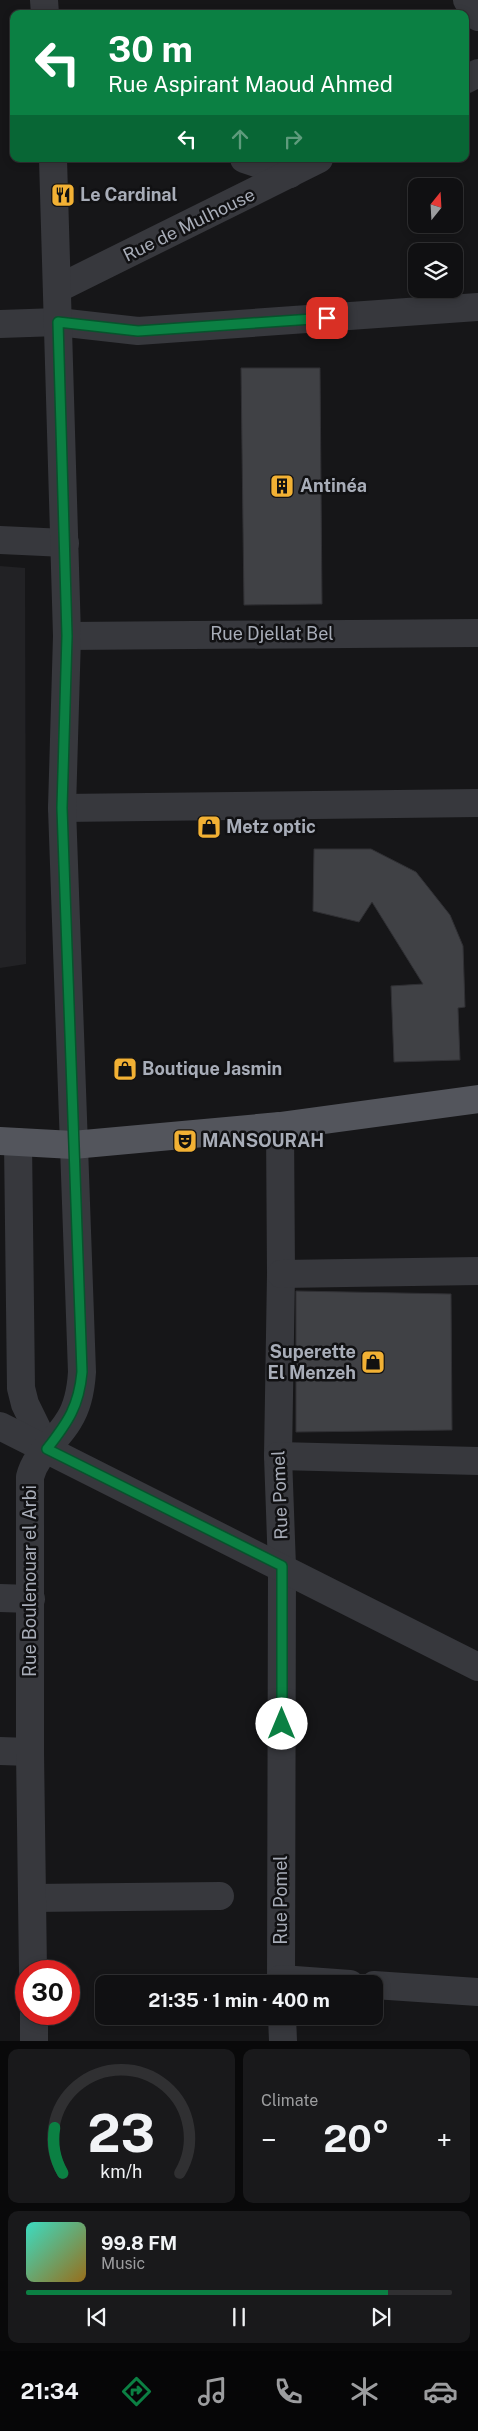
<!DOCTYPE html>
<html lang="en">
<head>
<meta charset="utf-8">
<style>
	body { margin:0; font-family:"Public Sans",sans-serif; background:#19191b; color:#f1f3f6; height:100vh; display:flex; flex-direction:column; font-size:19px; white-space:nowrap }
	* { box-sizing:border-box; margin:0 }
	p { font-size:16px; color:#9c9d9f }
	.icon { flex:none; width:28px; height:28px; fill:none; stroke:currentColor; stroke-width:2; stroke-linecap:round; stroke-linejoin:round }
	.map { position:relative; height:2041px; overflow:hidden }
	.side { display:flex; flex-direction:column; gap:8px; padding:8px; background:#09090a; flex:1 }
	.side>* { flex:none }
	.top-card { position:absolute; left:10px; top:10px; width:459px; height:152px; border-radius:10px; box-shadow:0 2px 8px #0003,0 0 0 1px #303032; background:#0b8043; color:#fff; overflow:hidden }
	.needle { width:32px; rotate:18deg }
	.controls { position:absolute; left:408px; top:178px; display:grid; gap:10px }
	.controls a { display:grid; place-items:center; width:55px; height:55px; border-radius:10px; background:#101012; box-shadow:0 2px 8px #0003,0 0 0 1px #303032; font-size:25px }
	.speed { position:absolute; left:15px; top:1960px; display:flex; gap:10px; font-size:25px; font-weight:700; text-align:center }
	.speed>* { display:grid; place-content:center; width:65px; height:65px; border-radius:50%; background:#101012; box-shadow:0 2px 8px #0003,0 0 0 1px #303032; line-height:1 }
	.speed .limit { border:8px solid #d22; background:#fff; color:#111 }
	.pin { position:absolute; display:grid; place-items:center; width:42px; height:42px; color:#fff; margin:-21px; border-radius:10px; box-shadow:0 2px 8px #0006 }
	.me { position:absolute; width:55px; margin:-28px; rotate:0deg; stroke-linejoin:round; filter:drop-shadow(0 0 4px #0008) }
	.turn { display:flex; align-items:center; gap:18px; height:105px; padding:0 15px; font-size:22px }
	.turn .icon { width:65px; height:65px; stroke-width:2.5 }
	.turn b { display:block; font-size:35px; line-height:42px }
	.lanes { display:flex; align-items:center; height:48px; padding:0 15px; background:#0003; justify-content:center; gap:25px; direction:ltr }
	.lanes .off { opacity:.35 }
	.big { font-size:38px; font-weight:700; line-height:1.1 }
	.side .card { flex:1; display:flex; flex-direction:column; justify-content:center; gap:8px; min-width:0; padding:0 18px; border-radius:10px; background:#19191b }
	.side .dial { align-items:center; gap:0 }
	.dial svg { height:130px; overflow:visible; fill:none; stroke:#303032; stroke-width:7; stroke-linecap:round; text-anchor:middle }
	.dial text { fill:#f1f3f6; stroke:none }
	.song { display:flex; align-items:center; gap:15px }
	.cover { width:60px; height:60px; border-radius:8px; background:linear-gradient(135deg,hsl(170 70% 55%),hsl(40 70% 35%)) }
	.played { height:5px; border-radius:2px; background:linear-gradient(90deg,#0b8043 85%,#303032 85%) }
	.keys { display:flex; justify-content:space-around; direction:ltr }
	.heat { display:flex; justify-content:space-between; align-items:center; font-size:28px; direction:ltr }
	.side .tiles { flex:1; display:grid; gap:8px; grid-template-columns:1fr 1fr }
	.card:last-child { grid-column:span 2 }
	.trip { position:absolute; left:95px; top:1975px; width:288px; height:50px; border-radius:10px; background:#101012; box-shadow:0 2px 8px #0003,0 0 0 1px #303032; font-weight:700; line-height:50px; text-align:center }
	.dock { display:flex; height:80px; justify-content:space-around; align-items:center; background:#060607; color:#9c9d9f }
	.dock .icon { width:35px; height:35px }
	.dock .active { color:#0b8043 }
	.dock b { font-size:22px; color:#f1f3f6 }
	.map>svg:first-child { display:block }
</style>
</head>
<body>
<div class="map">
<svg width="478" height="2041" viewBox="0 0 478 2041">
	<rect width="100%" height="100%" fill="#161618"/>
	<polygon fill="#222225" points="0,566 25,568 26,964 0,968"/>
	<g fill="#404145" stroke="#303034">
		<polygon points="241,368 320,368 322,604 244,605"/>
		<polygon points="314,849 371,849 416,872 450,915 463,946 465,1007 458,1008 460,1060 394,1062 391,986 423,984 372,902 359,922 313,911"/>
		<polygon points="296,1291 451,1294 452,1430 296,1432"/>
	</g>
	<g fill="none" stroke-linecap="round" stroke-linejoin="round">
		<g stroke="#37383d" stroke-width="28">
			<polyline points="44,0 45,14"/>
			<polyline points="467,0 478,17"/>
			<polyline points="465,80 478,73"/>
			<polyline points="244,159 290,174"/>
			<polyline points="57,289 319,159"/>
			<polyline points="0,324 58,322 138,331 478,307"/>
			<polyline points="0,540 65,543"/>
			<polyline points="67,636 478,633"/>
			<polyline points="62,808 478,803"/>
			<polyline points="280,1126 281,1274 278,1456 282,1567 281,1984"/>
			<polyline points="18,1142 21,1388 25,1404 47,1449"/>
			<polyline points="281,1274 478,1271"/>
			<polyline points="0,1426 478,1667"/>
			<polyline points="278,1456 478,1461"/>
			<polyline points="0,1598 31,1599"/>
			<polyline points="0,1751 30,1752"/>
			<polyline points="32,1898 220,1896"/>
			<path d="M33,1971l-3,-219v-275c6,-24 27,-36 39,-57 9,-14 12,-32 13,-48l-20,-564 5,-172 -14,-477"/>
			<polyline points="281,1979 350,1984"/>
			<polyline points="374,1985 478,1992"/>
			<polyline points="34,2014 34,2041"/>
			<polyline points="282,2016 283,2041"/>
		</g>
		<polyline stroke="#53555c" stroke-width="28" points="0,1141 73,1145 280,1126 478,1099"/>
	</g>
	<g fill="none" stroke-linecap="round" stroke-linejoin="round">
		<g stroke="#07532c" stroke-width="12">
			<path id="route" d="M282,1724v-158l-235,-117c21,-27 32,-43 35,-77l-20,-564 5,-172 -9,-314 80,9 189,-13"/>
		</g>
		<use href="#route" stroke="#0b8043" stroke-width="9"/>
	</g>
	<defs>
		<g id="restaurant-square" transform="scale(1.25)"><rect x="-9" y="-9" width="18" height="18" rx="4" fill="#f2b134" stroke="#111113"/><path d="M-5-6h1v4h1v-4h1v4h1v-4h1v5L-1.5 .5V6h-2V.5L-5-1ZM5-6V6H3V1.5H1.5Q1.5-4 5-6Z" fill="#111"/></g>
		<g id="building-square" transform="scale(1.25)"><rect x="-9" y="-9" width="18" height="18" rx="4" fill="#f2b134" stroke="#111113"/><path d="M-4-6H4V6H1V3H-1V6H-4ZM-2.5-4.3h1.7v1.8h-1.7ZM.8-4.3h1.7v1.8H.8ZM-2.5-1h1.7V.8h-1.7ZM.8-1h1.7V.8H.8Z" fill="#111"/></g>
		<g id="shop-square" transform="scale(1.25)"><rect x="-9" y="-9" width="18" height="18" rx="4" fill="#f2b134" stroke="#111113"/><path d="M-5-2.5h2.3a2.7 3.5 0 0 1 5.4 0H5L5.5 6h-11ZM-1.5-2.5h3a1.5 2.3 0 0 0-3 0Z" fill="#111"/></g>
		<g id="theatre-square" transform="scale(1.25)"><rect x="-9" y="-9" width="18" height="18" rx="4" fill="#f2b134" stroke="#111113"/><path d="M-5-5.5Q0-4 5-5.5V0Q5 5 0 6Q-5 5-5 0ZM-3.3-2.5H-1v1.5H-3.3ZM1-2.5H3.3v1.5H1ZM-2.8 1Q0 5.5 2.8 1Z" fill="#111"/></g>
	</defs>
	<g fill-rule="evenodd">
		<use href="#restaurant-square" x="63" y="195"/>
		<use href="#building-square" x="282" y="486"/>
		<use href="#shop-square" x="209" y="827"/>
		<use href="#shop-square" x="125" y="1069"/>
		<use href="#theatre-square" x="185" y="1141"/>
		<use href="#shop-square" x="373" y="1362"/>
	</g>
	<g text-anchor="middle" stroke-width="5" stroke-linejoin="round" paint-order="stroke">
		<g font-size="18" font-weight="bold" fill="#a8adb8" stroke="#111113" text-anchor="start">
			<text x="80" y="201">Le Cardinal</text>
			<text x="300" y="492">Antinéa</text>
			<text x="226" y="833">Metz optic</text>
			<text x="142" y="1075">Boutique Jasmin</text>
			<text x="202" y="1147">MANSOURAH</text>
			<text x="356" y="1358" text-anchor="end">Superette<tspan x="356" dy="21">El Menzeh</tspan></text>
		</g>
		<g font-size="18" fill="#a8adb8" stroke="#111113">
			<text transform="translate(189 225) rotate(-26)" y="6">Rue de Mulhouse</text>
			<text x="272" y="640">Rue Djellat Bel</text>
			<text transform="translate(280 1495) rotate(-92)" y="6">Rue Pomel</text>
			<text transform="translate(30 1581) rotate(-90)" y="6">Rue Boulenouar el Arbi</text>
			<text transform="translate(281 1900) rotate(-90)" y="6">Rue Pomel</text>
		</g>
	</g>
</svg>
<div class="controls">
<a><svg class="needle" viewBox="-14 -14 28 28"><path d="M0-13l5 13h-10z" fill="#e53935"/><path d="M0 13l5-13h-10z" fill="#9c9d9f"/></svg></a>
<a><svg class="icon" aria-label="layers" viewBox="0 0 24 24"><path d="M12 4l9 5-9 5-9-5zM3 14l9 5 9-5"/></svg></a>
</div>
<div class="speed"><div class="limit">30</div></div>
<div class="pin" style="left:327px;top:318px;background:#d93025"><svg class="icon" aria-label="arrive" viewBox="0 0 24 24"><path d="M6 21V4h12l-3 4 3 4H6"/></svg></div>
<svg class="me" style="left:282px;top:1724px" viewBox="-20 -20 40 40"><circle r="19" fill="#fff"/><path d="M0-13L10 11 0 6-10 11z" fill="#0b8043"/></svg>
<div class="trip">21:35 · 1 min · 400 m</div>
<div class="top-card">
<div class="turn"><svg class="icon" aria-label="left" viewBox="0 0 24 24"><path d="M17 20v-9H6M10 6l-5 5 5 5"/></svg><div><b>30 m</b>Rue Aspirant Maoud Ahmed</div></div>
<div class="lanes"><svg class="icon" aria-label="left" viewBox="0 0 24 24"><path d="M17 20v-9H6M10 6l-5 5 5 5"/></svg><svg class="icon off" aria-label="ahead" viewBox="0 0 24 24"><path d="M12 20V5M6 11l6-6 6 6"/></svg><svg class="icon off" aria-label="right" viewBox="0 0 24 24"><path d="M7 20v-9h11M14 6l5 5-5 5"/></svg></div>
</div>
</div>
<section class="side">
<div class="tiles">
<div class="card dial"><svg viewBox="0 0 100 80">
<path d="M14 69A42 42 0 1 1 86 69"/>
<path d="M14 69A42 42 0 0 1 9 41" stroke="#0b8043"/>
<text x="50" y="56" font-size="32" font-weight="700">23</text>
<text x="50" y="72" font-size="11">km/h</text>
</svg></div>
<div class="card"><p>Climate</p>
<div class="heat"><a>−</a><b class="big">20°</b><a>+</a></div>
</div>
<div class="card">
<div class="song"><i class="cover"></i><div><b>99.8 FM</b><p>Music</p></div></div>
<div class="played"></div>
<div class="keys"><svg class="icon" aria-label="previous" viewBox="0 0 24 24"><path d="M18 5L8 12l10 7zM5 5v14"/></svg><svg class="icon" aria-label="pause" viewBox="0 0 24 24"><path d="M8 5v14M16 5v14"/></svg><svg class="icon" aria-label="next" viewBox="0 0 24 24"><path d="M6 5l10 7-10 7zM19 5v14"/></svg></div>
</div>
</div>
</section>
<nav class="dock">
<b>21:34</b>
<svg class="icon active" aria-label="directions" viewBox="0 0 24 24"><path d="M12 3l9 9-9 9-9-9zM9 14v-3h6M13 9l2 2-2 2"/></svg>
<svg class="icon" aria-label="music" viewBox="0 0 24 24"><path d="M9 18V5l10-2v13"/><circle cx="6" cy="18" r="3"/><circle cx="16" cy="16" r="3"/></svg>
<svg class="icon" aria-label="phone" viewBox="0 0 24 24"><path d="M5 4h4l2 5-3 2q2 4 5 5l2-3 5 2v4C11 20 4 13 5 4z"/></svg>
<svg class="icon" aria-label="climate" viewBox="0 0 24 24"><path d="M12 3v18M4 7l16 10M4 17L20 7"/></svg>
<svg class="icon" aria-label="car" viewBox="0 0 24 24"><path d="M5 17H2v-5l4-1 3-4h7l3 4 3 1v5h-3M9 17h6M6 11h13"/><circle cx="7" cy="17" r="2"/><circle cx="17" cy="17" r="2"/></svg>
</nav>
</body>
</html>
